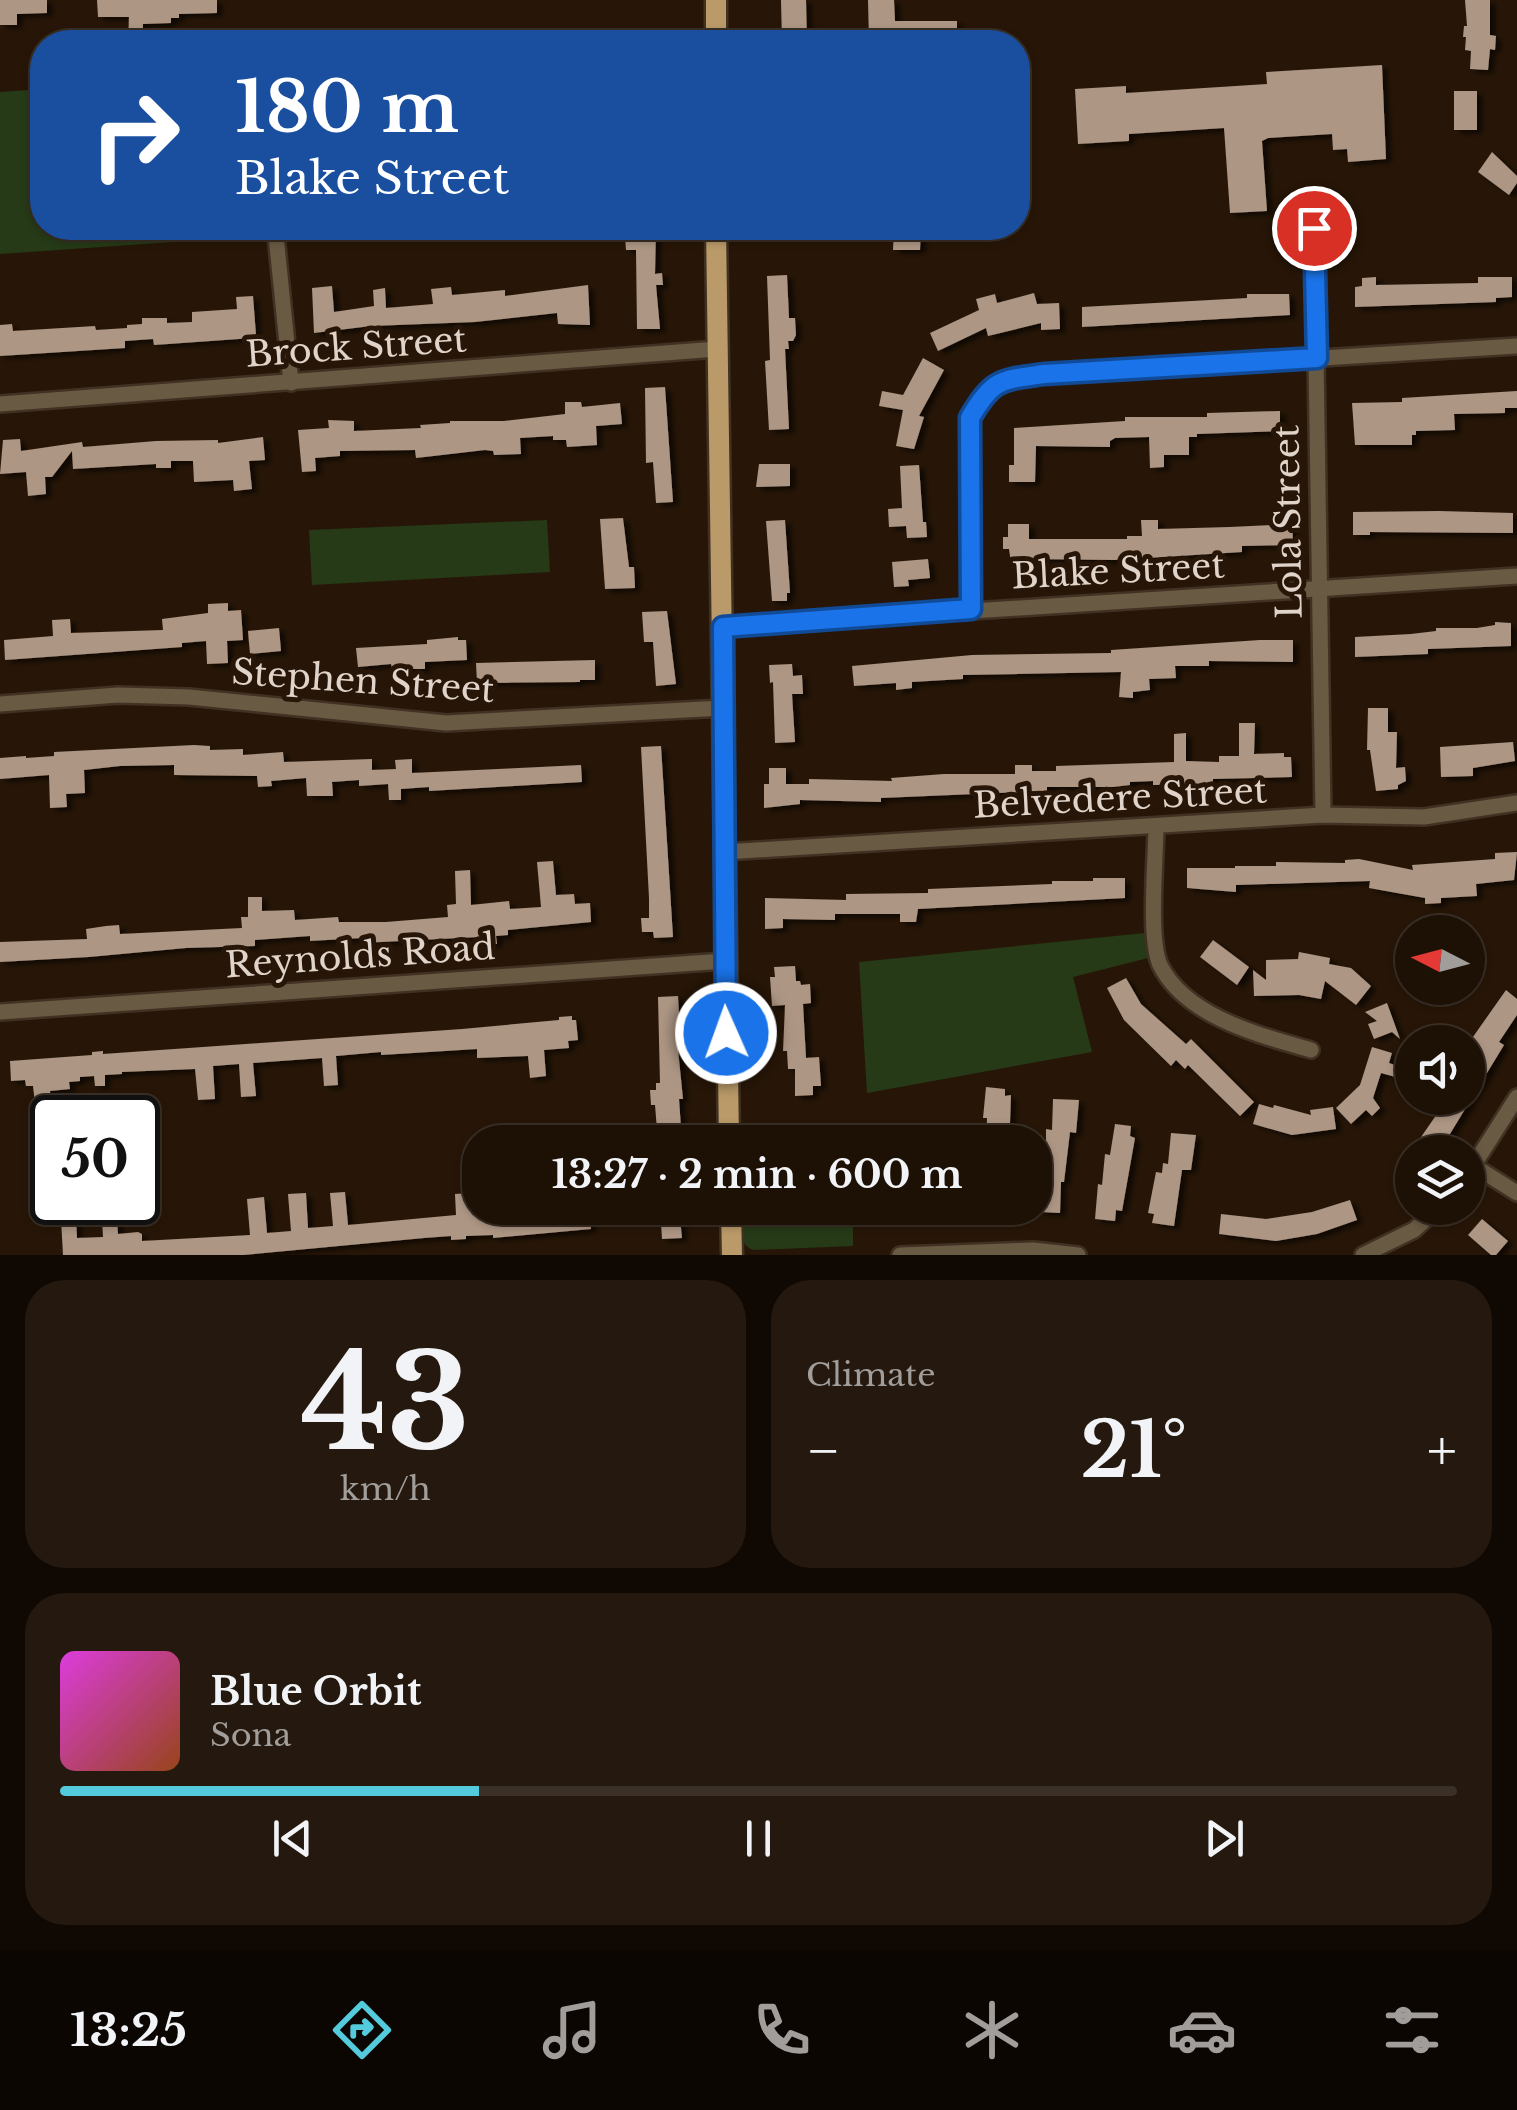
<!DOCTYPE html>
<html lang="en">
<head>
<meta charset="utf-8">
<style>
	body { margin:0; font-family:"Libre Baskerville",serif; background:#25190f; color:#f1f3f6; height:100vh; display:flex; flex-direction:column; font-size:38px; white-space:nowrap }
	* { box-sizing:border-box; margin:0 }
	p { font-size:32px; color:#a09d9a }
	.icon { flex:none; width:55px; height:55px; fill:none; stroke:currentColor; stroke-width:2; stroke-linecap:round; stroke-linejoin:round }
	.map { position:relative; height:1255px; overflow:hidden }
	.panel { display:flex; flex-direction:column; gap:25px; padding:25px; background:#100903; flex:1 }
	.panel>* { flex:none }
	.banner { position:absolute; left:30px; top:30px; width:1000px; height:210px; border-radius:40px; box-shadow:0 2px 8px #0004,0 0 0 2px #3b3027; background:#1a4fa0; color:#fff; overflow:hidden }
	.needle { width:65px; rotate:276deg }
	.tools { position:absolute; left:1395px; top:915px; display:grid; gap:20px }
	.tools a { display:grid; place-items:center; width:90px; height:90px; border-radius:50%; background:#1d1005; box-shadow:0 2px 8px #0004,0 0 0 2px #3b3027; font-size:50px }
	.speed { position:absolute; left:30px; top:1095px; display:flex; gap:20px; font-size:50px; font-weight:700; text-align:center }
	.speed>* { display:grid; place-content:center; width:130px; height:130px; border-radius:50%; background:#1d1005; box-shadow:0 2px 8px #0004,0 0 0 2px #3b3027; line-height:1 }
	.speed .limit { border:5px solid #111; border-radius:15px; background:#fff; color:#111 }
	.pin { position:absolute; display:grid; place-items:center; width:85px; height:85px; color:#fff; margin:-42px; border:5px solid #fff; border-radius:50%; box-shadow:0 2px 10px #0007 }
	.me { position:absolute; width:110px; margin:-55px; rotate:358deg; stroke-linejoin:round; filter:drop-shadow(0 0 8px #0008) }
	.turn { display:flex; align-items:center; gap:35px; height:210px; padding:0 40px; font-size:45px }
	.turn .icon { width:130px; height:130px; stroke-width:2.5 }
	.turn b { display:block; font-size:70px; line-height:85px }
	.big { font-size:75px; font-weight:700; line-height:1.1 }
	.panel .card { flex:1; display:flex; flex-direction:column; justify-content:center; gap:15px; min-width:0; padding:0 35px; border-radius:40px; background:#25190f }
	.panel .dial { align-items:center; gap:0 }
	.dial b { font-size:130px; line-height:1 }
	.song { display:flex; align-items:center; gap:30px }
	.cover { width:120px; height:120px; border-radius:15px; background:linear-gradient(135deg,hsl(300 70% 55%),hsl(20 70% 35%)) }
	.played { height:10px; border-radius:5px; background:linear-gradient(90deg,#53cbdc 30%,#3b3027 30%) }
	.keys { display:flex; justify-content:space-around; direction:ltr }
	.heat { display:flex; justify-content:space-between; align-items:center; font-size:55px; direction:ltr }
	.panel .tiles { flex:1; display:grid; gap:25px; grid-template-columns:1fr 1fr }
	.card:last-child { grid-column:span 2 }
	.trip { position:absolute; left:462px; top:1125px; width:590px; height:100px; border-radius:40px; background:#1d1005; box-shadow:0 2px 8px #0004,0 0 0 2px #3b3027; font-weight:700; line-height:100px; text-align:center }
	.dock { display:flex; height:160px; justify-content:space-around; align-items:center; background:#0c0602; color:#a09d9a }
	.dock .icon { width:70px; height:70px }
	.dock .on { color:#53cbdc }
	.dock b { font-size:45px; color:#f1f3f6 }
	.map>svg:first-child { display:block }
</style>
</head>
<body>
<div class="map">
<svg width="1517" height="1255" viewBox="0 0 1517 1255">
	<defs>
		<filter id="shadow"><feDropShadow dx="5.5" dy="3.5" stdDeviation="2.5" flood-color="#0009"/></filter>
	</defs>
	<rect width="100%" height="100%" fill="#271607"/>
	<g fill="#263a17">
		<polygon points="42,89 42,228 373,228 0,254 0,92"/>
		<polygon points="547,520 550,572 312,585 309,530"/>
		<polygon points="1145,933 1148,958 1073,977 1092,1052 867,1093 859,962"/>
		<path d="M740,1208h113v38l-100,4c-17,-7 -13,-26 -13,-42z"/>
	</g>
	<g fill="#ad9684" filter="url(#shadow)">
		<polygon points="0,0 47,0 47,13 17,14 17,25 0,25"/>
		<polygon points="97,0 217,0 217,13 179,14 179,18 171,18 171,23 143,24 143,41 128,41 129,17 98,17"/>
		<polygon points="781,0 806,0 807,42 782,42"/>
		<polygon points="868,0 894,0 895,21 957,21 957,42 869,42"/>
		<polygon points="1465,0 1490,0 1490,35 1496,36 1495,50 1490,49 1488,70 1470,69 1471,51 1465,50 1466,37 1463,37 1464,26 1467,26"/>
		<polygon points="1382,65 1386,159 1348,162 1347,149 1333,150 1332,134 1268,138 1262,141 1267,211 1230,213 1224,128 1129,134 1129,141 1078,144 1075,89 1126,86 1126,93 1267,84 1266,72"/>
		<rect x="1454" y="91" width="23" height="39"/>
		<polygon points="1492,152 1517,176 1517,183 1509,195 1478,172"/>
		<polygon points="634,228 656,228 655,274 662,273 663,285 656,285 660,329 637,329 636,250 626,250 625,237 634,237"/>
		<polygon points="894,228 921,228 920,250 893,250"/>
		<polygon points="787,275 789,318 795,318 796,335 793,341 788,341 789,349 785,349 789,429 769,430 765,361 770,360 767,276"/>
		<polygon points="1376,277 1376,285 1478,283 1478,277 1512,277 1512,297 1496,298 1496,302 1355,307 1355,287 1362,286 1362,278"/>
		<polygon points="588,285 590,325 558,324 557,313 475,322 371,326 314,333 312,288 332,286 334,312 374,306 373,290 385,288 386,308 433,304 431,289 451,287 452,295 505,290 505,296"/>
		<polygon points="1034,293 1037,304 1059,303 1060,329 1041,330 1041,323 988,336 986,328 938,351 930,333 979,310 976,299 995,294 997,303"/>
		<polygon points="1247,294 1289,294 1290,315 1082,327 1082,307 1247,298"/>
		<polygon points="253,296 256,335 253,338 154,345 153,339 125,341 125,348 0,356 0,325 12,324 13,331 95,326 96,330 127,328 127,325 142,324 142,318 167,318 167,323 192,322 192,312 237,309 236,297"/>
		<polygon points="923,358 944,370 919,416 924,417 914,449 896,446 903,410 879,406 882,391 903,395"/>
		<polygon points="665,387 673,502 656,503 653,462 646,463 645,388"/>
		<polygon points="1517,391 1517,408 1505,408 1505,413 1454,414 1455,430 1416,431 1416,435 1412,435 1412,445 1355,445 1352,403 1402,402 1402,398"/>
		<polygon points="565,402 581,402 582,407 620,403 622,424 596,426 597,445 567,447 566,440 553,440 553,436 520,438 521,454 494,455 493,451 485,450 416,458 415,450 340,451 340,456 315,458 316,471 302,472 298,430 329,428 328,420 354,421 354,431 421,428 420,425 450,423 450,421 504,421 565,414"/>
		<polygon points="1280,411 1280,431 1197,434 1197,437 1189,437 1189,455 1164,455 1164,467 1150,468 1149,437 1115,438 1110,441 1110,447 1036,446 1035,482 1009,482 1009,465 1014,465 1014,428 1125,421 1125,417 1207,417 1207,413"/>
		<polygon points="263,437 265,460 249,461 252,489 234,491 233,480 194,482 193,461 171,461 171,468 156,468 156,464 73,469 72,451 52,477 45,477 46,494 28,496 26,472 0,474 3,440 20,439 21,451 82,442 83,447 156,441 218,440 218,443"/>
		<polygon points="759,464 790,464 790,486 756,487"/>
		<polygon points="919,465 923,522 926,522 927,537 907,538 906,526 889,527 888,509 902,508 900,466"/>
		<polygon points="1439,511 1513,513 1513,533 1370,532 1370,535 1353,535 1353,512"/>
		<polygon points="1271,514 1292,514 1293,545 1242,546 1242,552 1115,560 1029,559 1029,576 1013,576 1009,549 1003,549 1003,537 1008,537 1008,524 1029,524 1029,539 1127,539 1127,536 1142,536 1141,520 1158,520 1158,529 1230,527 1272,525"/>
		<polygon points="623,518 629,567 634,567 635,588 605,589 600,519"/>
		<polygon points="785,520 790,593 787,593 787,601 772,601 766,521"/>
		<polygon points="928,559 930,578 908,580 909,586 894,587 892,562"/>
		<polygon points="228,603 228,611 241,610 243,640 227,641 228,663 207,664 206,641 182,643 182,647 5,660 4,640 53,636 52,620 70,619 71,633 163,630 162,619 208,613 208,604"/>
		<polygon points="667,611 676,684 656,686 653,642 644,642 642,612"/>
		<polygon points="1495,622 1511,623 1511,646 1428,649 1428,654 1355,657 1355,637 1411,634 1436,631 1436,628 1477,628 1495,625"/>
		<polygon points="279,628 281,651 250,654 248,631"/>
		<polygon points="458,637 458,640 466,640 467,660 425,662 425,669 408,669 408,672 393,672 391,664 358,667 356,648 427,644 427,640"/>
		<polygon points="1260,640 1293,640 1293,662 1209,661 1209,666 1175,666 1176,678 1149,679 1150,690 1133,692 1133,698 1119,697 1121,672 963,675 963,679 912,682 912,688 896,690 896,683 854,686 852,666 972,655 1111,653 1111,650"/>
		<polygon points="595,660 595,680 580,680 580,682 477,683 476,663"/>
		<polygon points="792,664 793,676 802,675 803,694 792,694 795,742 775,743 773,682 770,683 769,665"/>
		<polygon points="1368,708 1388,708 1388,732 1397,732 1396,768 1405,767 1406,781 1398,785 1398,789 1376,791 1370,750 1367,750"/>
		<polygon points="1239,723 1255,723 1254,754 1284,753 1284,757 1291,757 1292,777 1213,779 1213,782 1198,784 1153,785 1153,781 1130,782 1130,785 1113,787 1047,787 1047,791 881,798 881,802 800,800 800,804 764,808 764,784 769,784 769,768 786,768 786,784 809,784 809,779 892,781 891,778 944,774 1015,774 1015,765 1032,765 1032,771 1056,771 1056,766 1174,762 1174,734 1186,733 1186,761 1219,762 1219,756 1239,756"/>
		<polygon points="1513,742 1515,761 1473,768 1473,776 1441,777 1440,747"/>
		<polygon points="194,745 210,746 210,750 243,749 243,755 283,752 284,762 372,759 372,770 396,769 395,760 412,759 412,773 581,765 582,782 429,791 429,787 401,789 401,800 389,800 388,784 359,786 359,780 332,782 333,796 307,796 306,778 271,781 272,786 258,787 257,776 174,775 174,765 120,766 84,770 85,793 66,794 67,807 50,808 49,775 0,779 0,758 26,756 26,758 54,756 54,752"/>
		<polygon points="661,746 673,937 654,938 653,932 642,932 641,918 649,918 649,898 641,747"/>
		<polygon points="1517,852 1514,880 1476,884 1477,896 1441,898 1441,903 1425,904 1425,898 1369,888 1370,881 1236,885 1236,892 1187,888 1187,868 1235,868 1235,866 1276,866 1276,862 1345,863 1345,860 1359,859 1413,870 1412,865 1495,859 1495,853"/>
		<polygon points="553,861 556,895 574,894 575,904 590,903 591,922 508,930 508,935 496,936 497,944 479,945 479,937 362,943 362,938 310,941 310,936 255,940 255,946 186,948 89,957 0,962 0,942 87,939 86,929 106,926 119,925 120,934 242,928 241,917 248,917 248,897 262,897 262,911 294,910 295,920 338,917 339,922 386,922 448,917 447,905 456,904 455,871 470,870 471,905 509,901 510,909 541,907 537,862"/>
		<polygon points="1093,878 1125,878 1125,898 918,909 916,922 900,922 900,914 835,914 835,920 783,919 783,928 765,929 765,898 846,900 846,894 928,893 928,889 1052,884 1052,881 1093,881"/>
		<polygon points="1213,940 1249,967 1237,985 1200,957"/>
		<polygon points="1299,952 1330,958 1329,964 1351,968 1371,986 1356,1005 1325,981 1321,999 1299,995 1254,996 1253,970 1266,980 1266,960 1298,959"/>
		<polygon points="795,966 796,981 800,981 801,985 810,984 811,1003 803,1004 806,1058 819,1057 821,1086 813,1086 813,1095 795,1096 795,1069 788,1069 787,1051 783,1051 785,1005 772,1006 770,977 775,977 774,967"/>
		<polygon points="1126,978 1141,1004 1186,1044 1191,1039 1254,1102 1240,1116 1188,1065 1185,1069 1176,1060 1171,1066 1124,1020 1107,988"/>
		<polygon points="1506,990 1517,999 1517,1015 1499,1042 1504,1045 1439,1152 1415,1152 1423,1143 1419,1140 1439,1111 1436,1110 1443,1098 1468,1098 1468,1044"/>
		<polygon points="678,996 680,1029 676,1029 683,1099 679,1099 682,1142 658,1142 655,1105 651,1105 650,1090 656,1090 656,1083 660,1083 658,997"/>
		<polygon points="1387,1003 1400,1039 1392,1032 1374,1039 1368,1024 1377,1021 1365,1012"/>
		<polygon points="572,1016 572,1020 576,1020 578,1040 568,1041 569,1048 544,1050 546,1076 530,1078 528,1056 477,1058 477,1049 381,1055 381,1052 336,1056 338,1085 324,1086 322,1058 253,1063 256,1096 241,1097 239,1064 213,1066 215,1099 198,1100 195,1069 122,1072 122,1074 105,1075 105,1086 95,1086 94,1076 80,1077 80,1081 69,1082 70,1089 50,1091 52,1118 37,1120 33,1086 26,1086 25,1080 11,1081 10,1061 92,1055 92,1052 103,1051 103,1054 462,1029 559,1020 559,1017"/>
		<polygon points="1372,1047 1392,1053 1389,1063 1412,1071 1412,1074 1410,1081 1381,1073 1373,1098 1380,1108 1372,1116 1366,1110 1351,1124 1336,1108 1360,1085"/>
		<polygon points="986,1087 1005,1089 1005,1096 1011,1095 1010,1123 1013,1123 1011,1137 1007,1137 1006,1142 986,1142 987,1118 983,1118"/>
		<polygon points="1053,1099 1079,1100 1076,1133 1070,1132 1064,1182 1061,1182 1060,1213 1040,1212 1041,1203 1035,1202 1040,1140 1046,1140 1046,1129 1052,1130"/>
		<polygon points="1259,1104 1273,1108 1274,1105 1311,1115 1310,1110 1333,1107 1336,1129 1292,1135 1253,1124"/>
		<polygon points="1115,1124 1131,1126 1130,1136 1135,1138 1122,1211 1116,1210 1115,1221 1095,1219 1098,1184 1102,1185 1105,1154 1110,1155"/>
		<polygon points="1171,1133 1196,1135 1191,1170 1182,1170 1174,1226 1152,1223 1154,1214 1148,1213 1156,1172 1162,1173 1163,1163 1168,1164"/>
		<polygon points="345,1192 348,1225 456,1215 455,1194 470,1193 472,1214 505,1212 505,1208 555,1208 555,1211 589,1209 591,1229 493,1238 493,1235 466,1236 466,1239 451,1240 451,1236 424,1238 243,1255 63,1255 61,1219 76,1218 77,1238 103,1237 101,1202 116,1202 118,1234 138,1232 142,1234 142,1241 250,1235 247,1199 264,1197 267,1233 291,1231 288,1194 306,1193 308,1228 333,1226 330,1193"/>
		<polygon points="1350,1200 1357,1220 1317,1234 1276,1241 1219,1234 1221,1214 1266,1219 1312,1212"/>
		<polygon points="660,1208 679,1208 682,1238 662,1239"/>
		<polygon points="1482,1219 1508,1241 1496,1255 1491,1255 1468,1235"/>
	</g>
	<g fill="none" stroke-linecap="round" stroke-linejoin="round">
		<g stroke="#413122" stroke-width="20">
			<g id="minor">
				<polyline points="1314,228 1323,815"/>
				<polyline points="276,236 291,383"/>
				<polyline points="0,404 717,349"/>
				<path d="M971,609l-1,-191c23,-40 32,-38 74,-43l473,-29"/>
				<polyline points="723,627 1517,576"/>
				<polyline points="0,704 118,695 189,697 446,723 722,708"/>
				<path d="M1156,826c0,32 -8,112 4,139 26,52 99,70 151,85"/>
				<polyline points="725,852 1323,815 1424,817 1517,803"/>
				<polyline points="0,1012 724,961"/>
				<polyline points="1474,1166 1517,1193"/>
				<polyline points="1468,1174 1517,1097"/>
				<polyline points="900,1255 1033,1250 1078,1255"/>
				<polyline points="1363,1255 1414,1230 1438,1208"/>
			</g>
		</g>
		<g stroke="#413122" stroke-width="25">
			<g id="major">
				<polyline points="716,42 716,0"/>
				<polyline points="716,228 729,1142"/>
				<polyline points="731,1208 732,1255"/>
			</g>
		</g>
		<use href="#minor" stroke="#695a43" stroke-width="15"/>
		<use href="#major" stroke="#ba9a68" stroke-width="20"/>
	</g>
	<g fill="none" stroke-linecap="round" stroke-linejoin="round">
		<g stroke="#114b97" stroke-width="25">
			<path id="route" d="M726,1033l-3,-406 248,-18 -1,-191c23,-40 32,-38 74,-44l273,-16 -3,-130"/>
		</g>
		<use href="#route" stroke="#1a73e8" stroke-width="18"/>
	</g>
	<g text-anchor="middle" stroke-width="10" stroke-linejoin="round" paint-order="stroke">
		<g font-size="35" fill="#e0d4ca" stroke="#271607">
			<text transform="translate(356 347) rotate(-4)" y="12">Brock Street</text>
			<text transform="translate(1288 522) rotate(-91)" y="12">Lola Street</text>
			<text transform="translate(1118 571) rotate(-3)" y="12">Blake Street</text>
			<text transform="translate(363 681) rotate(4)" y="12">Stephen Street</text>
			<text transform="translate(1120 798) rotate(-3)" y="12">Belvedere Street</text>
			<text transform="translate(360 956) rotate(-4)" y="12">Reynolds Road</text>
		</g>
	</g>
</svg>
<div class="tools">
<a><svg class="needle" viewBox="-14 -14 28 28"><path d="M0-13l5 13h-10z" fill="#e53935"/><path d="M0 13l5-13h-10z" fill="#a09d9a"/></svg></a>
<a><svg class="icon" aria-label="sound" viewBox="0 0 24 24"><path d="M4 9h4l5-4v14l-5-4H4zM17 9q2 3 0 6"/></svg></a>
<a><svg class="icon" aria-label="layers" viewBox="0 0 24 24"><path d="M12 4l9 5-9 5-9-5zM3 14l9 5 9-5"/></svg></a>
</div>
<div class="speed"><div class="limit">50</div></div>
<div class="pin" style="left:1314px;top:228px;background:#d93025"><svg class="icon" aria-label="arrive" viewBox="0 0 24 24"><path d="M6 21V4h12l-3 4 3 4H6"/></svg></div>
<svg class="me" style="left:726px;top:1033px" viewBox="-20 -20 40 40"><circle r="17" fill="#1a73e8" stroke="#fff" stroke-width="3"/><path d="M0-11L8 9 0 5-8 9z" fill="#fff"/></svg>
<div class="trip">13:27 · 2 min · 600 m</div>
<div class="banner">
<div class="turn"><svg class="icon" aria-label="right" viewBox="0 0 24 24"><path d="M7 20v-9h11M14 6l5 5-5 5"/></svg><div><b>180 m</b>Blake Street</div></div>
</div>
</div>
<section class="panel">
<div class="tiles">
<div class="card dial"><b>43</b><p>km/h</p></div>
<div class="card"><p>Climate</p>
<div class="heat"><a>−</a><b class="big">21°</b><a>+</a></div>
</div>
<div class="card">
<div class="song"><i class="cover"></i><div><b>Blue Orbit</b><p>Sona</p></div></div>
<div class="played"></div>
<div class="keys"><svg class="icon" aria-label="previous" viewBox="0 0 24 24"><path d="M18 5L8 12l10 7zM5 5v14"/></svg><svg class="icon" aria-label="pause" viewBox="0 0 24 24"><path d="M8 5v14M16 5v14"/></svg><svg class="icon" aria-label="next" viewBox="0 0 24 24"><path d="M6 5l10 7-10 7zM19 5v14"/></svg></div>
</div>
</div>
</section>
<nav class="dock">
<b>13:25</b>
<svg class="icon on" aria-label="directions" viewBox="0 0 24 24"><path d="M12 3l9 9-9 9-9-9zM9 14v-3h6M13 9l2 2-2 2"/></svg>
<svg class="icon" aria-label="music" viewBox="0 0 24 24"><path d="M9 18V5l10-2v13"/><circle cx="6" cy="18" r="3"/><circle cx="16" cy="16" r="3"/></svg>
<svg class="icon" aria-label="phone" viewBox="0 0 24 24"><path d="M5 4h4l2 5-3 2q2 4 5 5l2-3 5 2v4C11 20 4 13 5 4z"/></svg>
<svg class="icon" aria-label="climate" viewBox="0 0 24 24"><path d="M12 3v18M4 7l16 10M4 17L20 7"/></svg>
<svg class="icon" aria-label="car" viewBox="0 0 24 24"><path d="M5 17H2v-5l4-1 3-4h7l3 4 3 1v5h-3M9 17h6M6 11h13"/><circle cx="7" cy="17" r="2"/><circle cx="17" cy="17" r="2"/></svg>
<svg class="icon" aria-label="filters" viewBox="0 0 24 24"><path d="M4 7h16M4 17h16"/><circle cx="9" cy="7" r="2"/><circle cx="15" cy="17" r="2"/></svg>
</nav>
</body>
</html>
